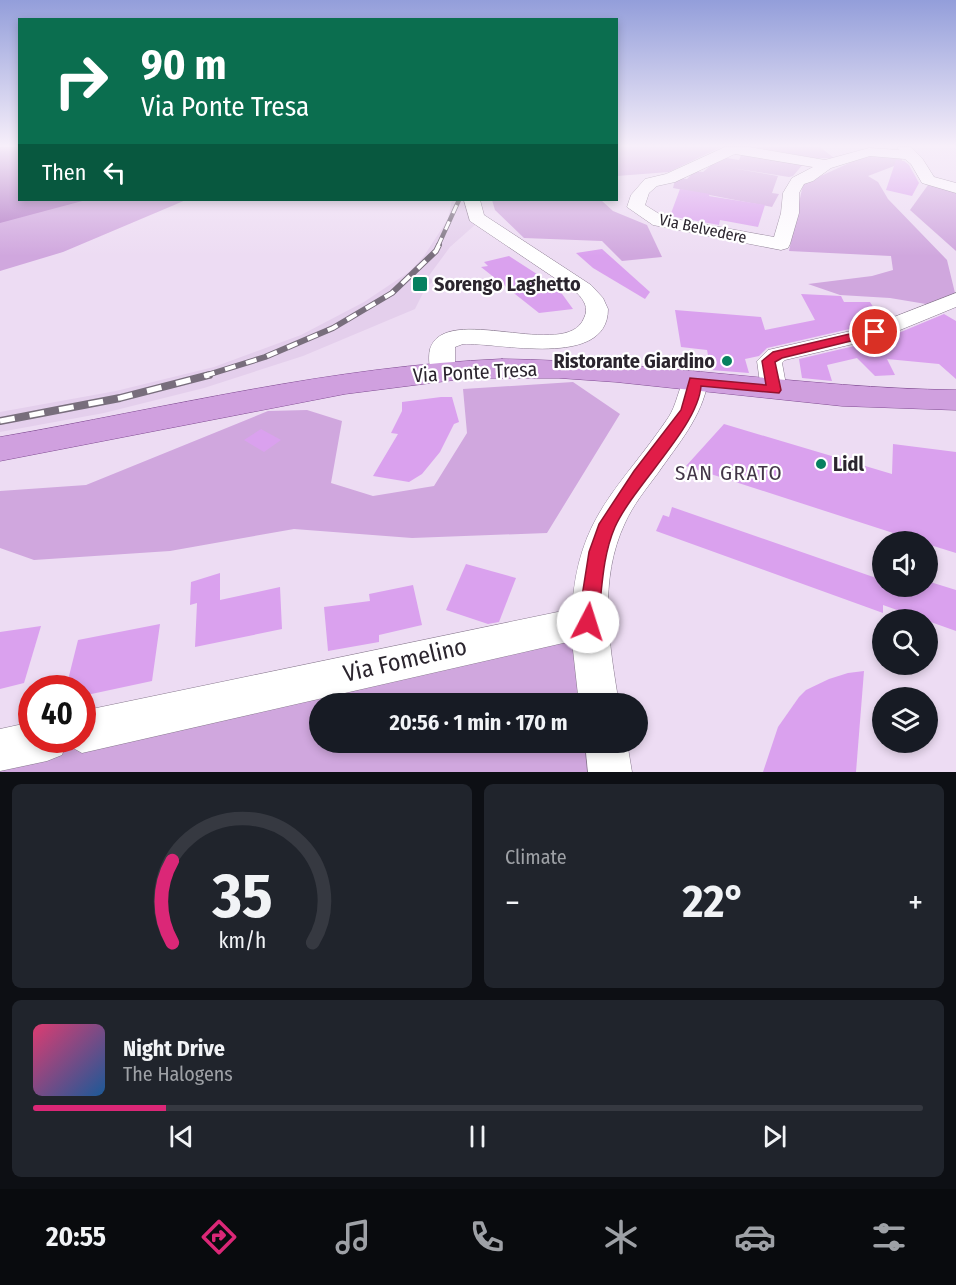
<!DOCTYPE html>
<html lang="en">
<head>
<meta charset="utf-8">
<style>
	body { margin:0; font-family:"Fira Sans Condensed",sans-serif; background:#20242c; color:#f1f3f6; height:100vh; display:flex; flex-direction:column; font-size:22px; white-space:nowrap }
	* { box-sizing:border-box; margin:0 }
	p { font-size:20px; color:#9ea1a6 }
	.icon { flex:none; width:33px; height:33px; fill:none; stroke:currentColor; stroke-width:2; stroke-linecap:round; stroke-linejoin:round }
	.map { position:relative; height:772px; overflow:hidden }
	.side { display:flex; flex-direction:column; gap:12px; padding:12px; background:#0d0f14; flex:1 }
	.side>* { flex:none }
	.hud { position:absolute; left:18px; top:18px; width:600px; height:183px; border-radius:0px; box-shadow:0 3px 9px #0003; background:#0b6e4f; color:#fff; overflow:hidden }
	.tools { position:absolute; left:872px; top:531px; display:grid; gap:12px }
	.tools a { display:grid; place-items:center; width:66px; height:66px; border-radius:50%; background:#171b24; box-shadow:0 3px 9px #0003; font-size:30px }
	.speed { position:absolute; left:18px; top:675px; display:flex; gap:12px; font-size:30px; font-weight:700; text-align:center }
	.speed>* { display:grid; place-content:center; width:78px; height:78px; border-radius:50%; background:#171b24; box-shadow:0 3px 9px #0003; line-height:1 }
	.speed .limit { border:9px solid #d22; background:#fff; color:#111 }
	.pin { position:absolute; display:grid; place-items:center; width:51px; height:51px; color:#fff; margin:-26px; border:3px solid #fff; border-radius:50%; box-shadow:0 2px 6px #0007 }
	.me { position:absolute; width:66px; margin:-33px; rotate:5deg; stroke-linejoin:round; filter:drop-shadow(0 0 4px #0008) }
	.turn { display:flex; align-items:center; gap:21px; height:126px; padding:0 24px; font-size:27px }
	.turn .icon { width:78px; height:78px; stroke-width:2.5 }
	.turn b { display:block; font-size:42px; line-height:51px }
	.then { display:flex; align-items:center; height:57px; padding:0 24px; background:#0003; gap:12px; font-size:22px }
	.big { font-size:45px; font-weight:700; line-height:1.1 }
	.side .widget { flex:1; display:flex; flex-direction:column; justify-content:center; gap:9px; min-width:0; padding:0 21px; border-radius:9px; background:#20242c }
	.side .dial { align-items:center; gap:0 }
	.dial svg { height:156px; overflow:visible; fill:none; stroke:#363941; stroke-width:7; stroke-linecap:round; text-anchor:middle }
	.dial text { fill:#f1f3f6; stroke:none }
	.song { display:flex; align-items:center; gap:18px }
	.cover { width:72px; height:72px; border-radius:9px; background:linear-gradient(135deg,hsl(340 70% 55%),hsl(210 70% 35%)) }
	.played { height:6px; border-radius:3px; background:linear-gradient(90deg,#db2777 15%,#363941 15%) }
	.keys { display:flex; justify-content:space-around; direction:ltr }
	.heat { display:flex; justify-content:space-between; align-items:center; font-size:33px; direction:ltr }
	.side .tiles { flex:1; display:grid; gap:12px; grid-template-columns:1fr 1fr }
	.widget:last-child { grid-column:span 2 }
	.trip { position:absolute; left:309px; top:693px; width:339px; height:60px; border-radius:30px; background:#171b24; box-shadow:0 3px 9px #0003; font-weight:700; line-height:60px; text-align:center }
	.tabs { display:flex; height:96px; justify-content:space-around; align-items:center; background:#090b0e; color:#9ea1a6 }
	.tabs .icon { width:42px; height:42px }
	.tabs .active { color:#db2777 }
	.tabs b { font-size:27px; color:#f1f3f6 }
	.map>svg:first-child { display:block }
</style>
</head>
<body>
<div class="map">
<svg width="956" height="772" viewBox="0 0 956 772">
	<rect width="100%" height="100%" fill="#eddcf3"/>
	<polygon fill="#e4cfec" points="452,200 465,200 469,219 476,224 450,247 428,277 434,281 426,287 415,309 303,356 204,388 104,413 0,432 0,412 116,391 214,367 301,335 364,302 409,272 424,256 448,219"/>
	<g fill="#d0a7de">
		<polygon points="0,147 19,147 20,200 186,200 63,252 0,271"/>
		<polygon points="617,147 721,147 669,172 617,176"/>
		<polygon points="754,147 820,147 834,158 815,158"/>
		<polygon points="742,153 804,163 793,176 789,177 731,168 778,176 772,193 779,194 772,207 673,188 675,180 680,178 687,179 695,171 703,172 721,157 739,160"/>
		<polygon points="867,155 902,157 902,163 868,176 878,182 888,199 947,260 955,293 932,305 890,298 840,295 808,284 872,276 893,270 891,256 789,251 803,184"/>
		<polygon points="928,185 956,189 956,251 910,210"/>
		<polygon points="492,200 601,200 613,211 647,225 662,257 622,261 602,241 524,238 495,210"/>
		<polygon points="573,382 620,414 547,533 412,538 294,529 170,551 34,560 0,548 0,491 86,485 268,411 307,410 342,421 331,483 373,496 434,486 467,433 463,389"/>
		<polygon points="588,622 599,703 320,704 320,742 606,743 610,772 0,772 0,750 47,740 82,740"/>
	</g>
	<polygon fill="#b37cc6" points="0,147 19,147 20,200 86,200 0,223"/>
	<g fill="#daa1ee">
		<polygon points="896,160 904,161 909,165 919,183 912,196 886,190"/>
		<polygon points="680,189 710,194 709,196 765,205 758,227 720,220 719,225 670,216"/>
		<polygon points="602,249 650,292 645,299 593,268 576,253"/>
		<polygon points="509,256 557,287 573,309 539,313 481,267 488,266 484,262"/>
		<polygon points="801,294 841,296 844,302 870,302 881,319 867,325 767,348 759,356 745,359 749,373 711,370 707,350 681,347 675,310 761,317 765,330 815,320"/>
		<polygon points="944,314 956,321 956,379 939,364 887,359 895,375 875,376 857,358 827,365 832,381 802,378 799,359 884,339"/>
		<polygon points="441,397 452,397 459,422 454,424 440,452 422,474 409,482 373,476 398,434 391,433 402,411 402,402"/>
		<polygon points="724,424 892,474 893,444 956,452 956,553 927,544 927,542 921,542 686,466"/>
		<polygon points="261,429 281,440 264,452 244,440"/>
		<polygon points="672,507 882,580 882,586 927,586 927,581 956,590 956,631 883,605 883,613 656,531 663,515 669,517"/>
		<polygon points="466,564 516,578 499,622 488,624 446,610"/>
		<polygon points="220,573 220,600 280,587 282,629 195,647 197,603 190,605 191,582"/>
		<polygon points="413,585 422,625 379,635 379,642 328,651 324,607 370,601 369,594"/>
		<polygon points="160,624 152,681 82,696 82,688 66,688 78,640"/>
		<polygon points="41,626 24,683 0,689 0,632"/>
		<polygon points="864,671 856,772 763,772 778,727 799,697 806,690 829,679 848,673"/>
	</g>
	<g fill="none" stroke-linecap="round" stroke-linejoin="round">
		<g stroke="#88798e" stroke-width="1">
			<g id="minor">
				<path d="M725,147h24l76,13 44,-12 30,2 -2,-3h14l11,11 12,19 22,6v10l-34,-10 -11,-19 -6,-5 -35,-3 -39,12 -18,13 -9,3 -5,9v20l-9,31 -2,4 -7,2 -128,-25 -26,-18 4,-12 14,-16 21,-5zM735,154l78,13 -21,11 -9,15 -2,20 -7,24 -110,-20 -19,-12 4,-12 8,-7 18,-4z"/>
				<path d="M464,200h16l4,15 107,70 12,13 5,11c0,61 -111,33 -145,35l-8,3v24l-3,5 -9,2 -9,-2c-5,-7 -6,-18 -4,-27 15,-48 137,13 154,-31 5,-10 0,-18 -7,-25l-107,-72z"/>
				<polygon points="956,293 956,307 883,337 785,360 782,363 787,390 783,396 774,398 765,396 761,390 757,361 768,350 868,327"/>
				<path d="M695,373l9,3 4,5c-6,36 -30,63 -50,92 -12,16 -25,32 -33,50 -27,57 -16,120 -6,181h-40l-7,-63 -490,112 -16,-9 -4,11 -15,6 -47,10v-42l32,-7v18h50v-29l490,-102c6,-94 48,-120 96,-191 9,-13 10,-30 18,-42z"/>
				<polygon points="585,742 627,742 632,772 588,772"/>
			</g>
		</g>
		<g stroke="#814c93" stroke-width="1">
			<path id="major" d="M502,359c152,2 302,29 454,31v20l-114,-4 -226,-24 -57,-4h-89l-125,16 -345,67v-24c166,-29 333,-71 502,-78z"/>
		</g>
		<use href="#minor" fill="#fff" fill-rule="evenodd"/>
		<use href="#major" fill="#d0a0df" fill-rule="evenodd"/>
		<g stroke="#786e7c" stroke-width="4.5">
			<polyline id="rail-far2" points="438,246 459,200"/>
		</g>
		<g stroke="#786e7c" stroke-width="6">
			<polyline id="rail-far1" points="204,376 265,357 333,328 392,293 436,251 439,245"/>
		</g>
		<g stroke="#786e7c" stroke-width="8">
			<polyline id="rail" points="0,421 120,398 209,375"/>
		</g>
		<use href="#rail-far2" stroke="#fff" stroke-width="3" stroke-dasharray="9" stroke-linecap="butt"/>
		<use href="#rail-far1" stroke="#fff" stroke-width="4" stroke-dasharray="11" stroke-linecap="butt"/>
		<use href="#rail" stroke="#fff" stroke-width="5" stroke-dasharray="15" stroke-linecap="butt"/>
	</g>
	<linearGradient id="sky" x2="0" y2="1"><stop stop-color="#939eda"/><stop offset="0.57" stop-color="#f7effa"/><stop offset="1" stop-color="#f7effa" stop-opacity="0"/></linearGradient>
	<rect width="956" height="256" fill="url(#sky)"/>
	<path fill="#e11d48" stroke="#92132f" stroke-width="1.5" d="M875,328l4,1 2,3 -2,2 -97,24 -7,4 6,28 -2,3 -78,-7c-3,41 -67,99 -86,141 -13,30 -13,64 -17,95l-3,6 -7,3 -7,-3 -3,-6 11,-70 10,-28 35,-53 47,-61 9,-32 76,7 -4,-24 11,-9z"/>
	<g fill="#078160" stroke="#fff" stroke-width="2">
		<rect x="412" y="276" width="16" height="16" rx="3"/>
		<circle cx="727" cy="361" r="6"/>
		<circle cx="821" cy="464" r="6"/>
	</g>
	<g text-anchor="middle" stroke-width="4.5" stroke-linejoin="round" paint-order="stroke">
		<g font-size="16" fill="#2b252e" stroke="#fff">
			<text transform="translate(703 228) rotate(12)" y="6">Via Belvedere</text>
		</g>
		<g font-size="20" font-weight="bold" fill="#2b252e" stroke="#fff" text-anchor="start">
			<text x="434" y="291">Sorengo Laghetto</text>
			<text x="715" y="368" text-anchor="end">Ristorante Giardino</text>
			<text x="833" y="471">Lidl</text>
		</g>
		<g font-size="20" fill="#2b252e" stroke="#fff">
			<text transform="translate(475 372) rotate(-3)" y="7">Via Ponte Tresa</text>
		</g>
		<g font-size="21" letter-spacing="1.5" fill="#433648" stroke="#fff">
			<text x="729" y="480">SAN GRATO</text>
		</g>
		<g font-size="24" fill="#2b252e" stroke="#fff">
			<text transform="translate(405 660) rotate(-13)" y="8">Via Fomelino</text>
		</g>
	</g>
</svg>
<div class="tools">
<a><svg class="icon" aria-label="sound" viewBox="0 0 24 24"><path d="M4 9h4l5-4v14l-5-4H4zM17 9q2 3 0 6"/></svg></a>
<a><svg class="icon" aria-label="search" viewBox="0 0 24 24"><circle cx="10" cy="10" r="6"/><path d="M15 15l6 6"/></svg></a>
<a><svg class="icon" aria-label="layers" viewBox="0 0 24 24"><path d="M12 4l9 5-9 5-9-5zM3 14l9 5 9-5"/></svg></a>
</div>
<div class="speed"><div class="limit">40</div></div>
<div class="pin" style="left:875px;top:332px;background:#d93025"><svg class="icon" aria-label="arrive" viewBox="0 0 24 24"><path d="M6 21V4h12l-3 4 3 4H6"/></svg></div>
<svg class="me" style="left:588px;top:622px" viewBox="-20 -20 40 40"><circle r="19" fill="#fff"/><path d="M0-13L10 11 0 6-10 11z" fill="#e11d48"/></svg>
<div class="trip">20:56 · 1 min · 170 m</div>
<div class="hud">
<div class="turn"><svg class="icon" aria-label="right" viewBox="0 0 24 24"><path d="M7 20v-9h11M14 6l5 5-5 5"/></svg><div><b>90 m</b>Via Ponte Tresa</div></div>
<div class="then">Then<svg class="icon" aria-label="left" viewBox="0 0 24 24"><path d="M17 20v-9H6M10 6l-5 5 5 5"/></svg></div>
</div>
</div>
<section class="side">
<div class="tiles">
<div class="widget dial"><svg viewBox="0 0 100 80">
<path d="M14 69A42 42 0 1 1 86 69"/>
<path d="M14 69A42 42 0 0 1 14 27" stroke="#db2777"/>
<text x="50" y="56" font-size="32" font-weight="700">35</text>
<text x="50" y="72" font-size="11">km/h</text>
</svg></div>
<div class="widget"><p>Climate</p>
<div class="heat"><a>−</a><b class="big">22°</b><a>+</a></div>
</div>
<div class="widget">
<div class="song"><i class="cover"></i><div><b>Night Drive</b><p>The Halogens</p></div></div>
<div class="played"></div>
<div class="keys"><svg class="icon" aria-label="previous" viewBox="0 0 24 24"><path d="M18 5L8 12l10 7zM5 5v14"/></svg><svg class="icon" aria-label="pause" viewBox="0 0 24 24"><path d="M8 5v14M16 5v14"/></svg><svg class="icon" aria-label="next" viewBox="0 0 24 24"><path d="M6 5l10 7-10 7zM19 5v14"/></svg></div>
</div>
</div>
</section>
<nav class="tabs">
<b>20:55</b>
<svg class="icon active" aria-label="directions" viewBox="0 0 24 24"><path d="M12 3l9 9-9 9-9-9zM9 14v-3h6M13 9l2 2-2 2"/></svg>
<svg class="icon" aria-label="music" viewBox="0 0 24 24"><path d="M9 18V5l10-2v13"/><circle cx="6" cy="18" r="3"/><circle cx="16" cy="16" r="3"/></svg>
<svg class="icon" aria-label="phone" viewBox="0 0 24 24"><path d="M5 4h4l2 5-3 2q2 4 5 5l2-3 5 2v4C11 20 4 13 5 4z"/></svg>
<svg class="icon" aria-label="climate" viewBox="0 0 24 24"><path d="M12 3v18M4 7l16 10M4 17L20 7"/></svg>
<svg class="icon" aria-label="car" viewBox="0 0 24 24"><path d="M5 17H2v-5l4-1 3-4h7l3 4 3 1v5h-3M9 17h6M6 11h13"/><circle cx="7" cy="17" r="2"/><circle cx="17" cy="17" r="2"/></svg>
<svg class="icon" aria-label="filters" viewBox="0 0 24 24"><path d="M4 7h16M4 17h16"/><circle cx="9" cy="7" r="2"/><circle cx="15" cy="17" r="2"/></svg>
</nav>
</body>
</html>
